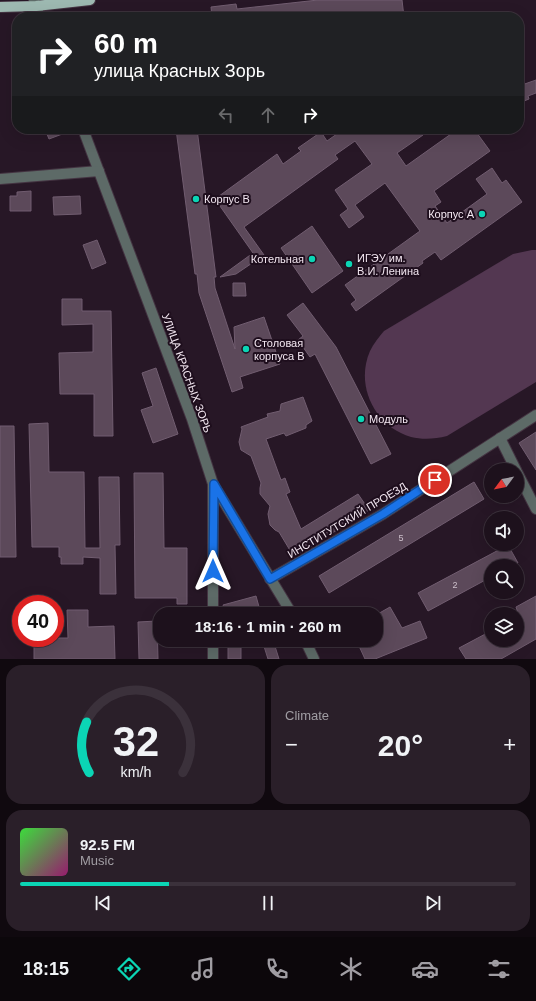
<!DOCTYPE html>
<html lang="en">
<head>
<meta charset="utf-8">
<style>
	body { margin:0; font-family:Helvetica,sans-serif; background:#2a1f29; color:#f1f3f6; height:100vh; display:flex; flex-direction:column; font-size:15px; white-space:nowrap }
	* { box-sizing:border-box; margin:0 }
	p { font-size:13px; color:#a09da3 }
	.icon { flex:none; width:22px; height:22px; fill:none; stroke:currentColor; stroke-width:2; stroke-linecap:round; stroke-linejoin:round }
	.map { position:relative; height:659px; overflow:hidden }
	.sheet { display:flex; flex-direction:column; gap:6px; padding:6px; background:#10090f; flex:1 }
	.sheet>* { flex:none }
	.top-card { position:absolute; left:12px; top:12px; width:512px; height:122px; border-radius:16px; box-shadow:0 4px 16px #0002,0 0 0 1px #3b313b; background:#202124; color:#fff; overflow:hidden }
	.needle { width:26px; rotate:238deg }
	.fabs { position:absolute; left:484px; top:463px; display:grid; gap:8px }
	.fabs a { display:grid; place-items:center; width:40px; height:40px; border-radius:50%; background:#1d111c; box-shadow:0 4px 16px #0002,0 0 0 1px #3b313b; font-size:20px }
	.speed { position:absolute; left:12px; top:595px; display:flex; gap:8px; font-size:20px; font-weight:700; text-align:center }
	.speed>* { display:grid; place-content:center; width:52px; height:52px; border-radius:50%; background:#1d111c; box-shadow:0 4px 16px #0002,0 0 0 1px #3b313b; line-height:1 }
	.speed .limit { border:6px solid #d22; background:#fff; color:#111 }
	.pin { position:absolute; display:grid; place-items:center; width:34px; height:34px; color:#fff; margin:-17px; border:2px solid #fff; border-radius:50%; box-shadow:0 1px 4px #0007 }
	.me { position:absolute; width:44px; margin:-22px; rotate:0deg; stroke-linejoin:round; filter:drop-shadow(0 0 3px #0008) }
	.turn { display:flex; align-items:center; gap:14px; height:84px; padding:0 16px; font-size:18px }
	.turn .icon { width:52px; height:52px; stroke-width:2.5 }
	.turn b { display:block; font-size:28px; line-height:34px }
	.lanes { display:flex; align-items:center; height:38px; padding:0 16px; background:#0003; justify-content:center; gap:20px; direction:ltr }
	.lanes .off { opacity:.35 }
	.big { font-size:30px; font-weight:700; line-height:1.1 }
	.sheet .widget { flex:1; display:flex; flex-direction:column; justify-content:center; gap:6px; min-width:0; padding:0 14px; border-radius:16px; background:#2a1f29 }
	.sheet .dial { align-items:center; gap:0 }
	.dial svg { height:104px; overflow:visible; fill:none; stroke:#3b313b; stroke-width:7; stroke-linecap:round; text-anchor:middle }
	.dial text { fill:#f1f3f6; stroke:none }
	.song { display:flex; align-items:center; gap:12px }
	.cover { width:48px; height:48px; border-radius:6px; background:linear-gradient(135deg,hsl(120 70% 55%),hsl(320 70% 35%)) }
	.played { height:4px; border-radius:2px; background:linear-gradient(90deg,#0bd5b5 30%,#3b313b 30%) }
	.keys { display:flex; justify-content:space-around; direction:ltr }
	.heat { display:flex; justify-content:space-between; align-items:center; font-size:22px; direction:ltr }
	.sheet .tiles { flex:1; display:grid; gap:6px; grid-template-columns:1fr 1fr }
	.widget:last-child { grid-column:span 2 }
	.trip { position:absolute; left:153px; top:607px; width:230px; height:40px; border-radius:16px; background:#1d111c; box-shadow:0 4px 16px #0002,0 0 0 1px #3b313b; font-weight:700; line-height:40px; text-align:center }
	.tab-bar { display:flex; height:64px; justify-content:space-around; align-items:center; background:#0c070b; color:#a09da3 }
	.tab-bar .icon { width:28px; height:28px }
	.tab-bar .current { color:#0bd5b5 }
	.tab-bar b { font-size:18px; color:#f1f3f6 }
	.map>svg:first-child { display:block }
</style>
</head>
<body>
<div class="map">
<svg width="536" height="659" viewBox="0 0 536 659">
	<rect width="100%" height="100%" fill="#271726"/>
	<path fill="#533751" d="M532,250h4v132l-89,54c-12,3 -24,4 -36,1 -37,-11 -56,-52 -41,-86 4,-8 9,-14 14,-20l129,-77z"/>
	<g fill="#5c495a" stroke="#715d70">
		<polygon points="318,0 402,0 404,17 212,17 211,7 236,4 237,9"/>
		<polygon points="536,80 536,93 528,96 529,99 519,103 519,86"/>
		<polygon points="45,129 73,129 73,130 49,139"/>
		<polygon points="176,129 197,129 216,277 214,277 215,288 235,349 234,327 264,317 280,364 240,377 243,388 232,392 199,293 197,274 195,274"/>
		<polygon points="344,129 419,129 423,135 397,153 406,166 458,129 474,129 490,151 434,191 441,202 435,206 447,223 487,194 476,179 492,168 502,183 506,180 522,202 441,260 435,252 422,261 423,263 356,311 351,304 356,300 345,285 420,231 385,183 355,205 364,217 349,228 340,215 348,209 335,190 372,164 355,141 335,155 338,159 244,227 264,255 236,274 220,277 253,253 215,199 277,154 283,164 301,151 298,148 321,132 327,141"/>
		<polygon points="31,191 31,211 10,211 10,196 17,196 17,192"/>
		<polygon points="80,196 81,214 54,215 53,197"/>
		<polygon points="312,226 343,271 312,293 281,248"/>
		<polygon points="97,240 106,263 92,269 83,245"/>
		<polygon points="233,283 245,283 246,296 233,296"/>
		<polygon points="62,299 82,299 82,311 111,311 113,436 94,436 94,394 60,394 59,353 93,352 93,324 62,325"/>
		<polygon points="303,303 336,347 391,454 371,464 315,354 310,357 298,340 303,336 287,315"/>
		<polygon points="156,368 178,434 153,443 141,410 153,406 142,373"/>
		<polygon points="303,397 312,421 306,425 306,428 286,436 284,433 266,439 281,480 285,478 290,492 286,494 301,529 358,494 369,510 294,557 279,532 275,530 270,525 268,514 270,506 260,494 260,488 261,483 251,456 241,450 239,442 242,429 241,427 268,417 267,414 280,411 281,404"/>
		<polygon points="48,423 49,472 84,472 85,548 100,548 99,477 119,477 120,545 115,545 116,594 100,594 100,558 83,557 83,564 61,564 61,557 59,557 59,547 32,547 29,424"/>
		<polygon points="0,426 14,426 16,557 0,557"/>
		<polygon points="536,432 536,470 519,443"/>
		<polygon points="134,473 163,473 164,548 187,548 187,604 177,604 177,598 135,598"/>
		<polygon points="474,482 484,499 329,593 319,576"/>
		<polygon points="508,545 518,563 512,566 491,566 491,577 428,611 418,593"/>
		<polygon points="256,596 261,614 226,614 223,605"/>
		<polygon points="536,596 536,639 501,659 466,659 459,648 491,631 491,640 517,640 517,610 516,607"/>
		<polygon points="390,607 402,628 420,621 427,638 375,659 365,659 359,646 373,640 376,640 376,615"/>
		<polygon points="67,610 88,610 88,627 114,626 115,659 34,659 34,638 68,638"/>
		<polygon points="157,621 158,659 139,659 138,622"/>
		<rect x="228" y="640" width="13" height="19"/>
		<polygon points="262,640 273,640 279,659 268,659"/>
	</g>
	<g fill="none" stroke-linecap="round" stroke-linejoin="round">
		<g stroke="#443442" stroke-width="12">
			<g id="minor">
				<polyline points="34,0 40,17"/>
				<polyline points="83,129 192,419 213,484 292,614"/>
				<polyline points="0,179 99,171"/>
				<polyline points="500,438 516,470"/>
				<polyline points="517,472 536,509"/>
				<polyline points="270,579 383,514 536,415"/>
				<polyline points="213,614 213,484"/>
				<polyline points="305,640 314,659"/>
				<polyline points="213,659 213,640"/>
			</g>
		</g>
		<g stroke="#443442" stroke-width="12">
			<polyline id="major" points="0,7 36,6 90,0"/>
		</g>
		<use href="#minor" stroke="#5d6a67" stroke-width="10"/>
		<use href="#major" stroke="#9db9b1" stroke-width="10"/>
	</g>
	<g fill="none" stroke-linecap="round" stroke-linejoin="round">
		<g stroke="#114b97" stroke-width="10">
			<polyline id="route" points="213,571 214,484 270,579 383,514 435,480"/>
		</g>
		<use href="#route" stroke="#1a73e8" stroke-width="7"/>
	</g>
	<g fill="#0bd5b5" stroke="#1e0e1d" stroke-width="1.5">
		<circle cx="196" cy="199" r="4"/>
		<circle cx="482" cy="214" r="4"/>
		<circle cx="312" cy="259" r="4"/>
		<circle cx="349" cy="264" r="4"/>
		<circle cx="246" cy="349" r="4"/>
		<circle cx="361" cy="419" r="4"/>
	</g>
	<g text-anchor="middle" stroke-width="4" stroke-linejoin="round" paint-order="stroke">
		<g font-size="9" fill="#cdc0cb">
			<text x="401" y="541">5</text>
			<text x="455" y="588">2</text>
		</g>
		<g font-size="11" fill="#f3e7f1" stroke="#1e0e1d" text-anchor="start">
			<text x="204" y="203">Корпус В</text>
			<text x="474" y="218" text-anchor="end">Корпус А</text>
			<text x="357" y="262">ИГЭУ им.<tspan x="357" dy="13">В.И. Ленина</tspan></text>
			<text x="304" y="263" text-anchor="end">Котельная</text>
			<text x="254" y="347">Столовая<tspan x="254" dy="13">корпуса В</tspan></text>
			<text x="369" y="423">Модуль</text>
		</g>
		<g font-size="11" fill="#f3e7f1" stroke="#1e0e1d">
			<text transform="translate(187 373) rotate(70)" y="4">УЛИЦА КРАСНЫХ ЗОРЬ</text>
			<text transform="translate(347 520) rotate(-31)" y="4">ИНСТИТУТСКИЙ ПРОЕЗД</text>
		</g>
	</g>
</svg>
<div class="fabs">
<a><svg class="needle" viewBox="-14 -14 28 28"><path d="M0-13l5 13h-10z" fill="#e53935"/><path d="M0 13l5-13h-10z" fill="#a09da3"/></svg></a>
<a><svg class="icon" aria-label="sound" viewBox="0 0 24 24"><path d="M4 9h4l5-4v14l-5-4H4zM17 9q2 3 0 6"/></svg></a>
<a><svg class="icon" aria-label="search" viewBox="0 0 24 24"><circle cx="10" cy="10" r="6"/><path d="M15 15l6 6"/></svg></a>
<a><svg class="icon" aria-label="layers" viewBox="0 0 24 24"><path d="M12 4l9 5-9 5-9-5zM3 14l9 5 9-5"/></svg></a>
</div>
<div class="speed"><div class="limit">40</div></div>
<div class="pin" style="left:435px;top:480px;background:#d93025"><svg class="icon" aria-label="arrive" viewBox="0 0 24 24"><path d="M6 21V4h12l-3 4 3 4H6"/></svg></div>
<svg class="me" style="left:213px;top:571px" viewBox="-20 -20 40 40"><path d="M0-17L14 15 0 8-14 15z" fill="#1a73e8" stroke="#fff" stroke-width="4"/></svg>
<div class="trip">18:16 · 1 min · 260 m</div>
<div class="top-card">
<div class="turn"><svg class="icon" aria-label="right" viewBox="0 0 24 24"><path d="M7 20v-9h11M14 6l5 5-5 5"/></svg><div><b>60 m</b>улица Красных Зорь</div></div>
<div class="lanes"><svg class="icon off" aria-label="left" viewBox="0 0 24 24"><path d="M17 20v-9H6M10 6l-5 5 5 5"/></svg><svg class="icon off" aria-label="ahead" viewBox="0 0 24 24"><path d="M12 20V5M6 11l6-6 6 6"/></svg><svg class="icon" aria-label="right" viewBox="0 0 24 24"><path d="M7 20v-9h11M14 6l5 5-5 5"/></svg></div>
</div>
</div>
<section class="sheet">
<div class="tiles">
<div class="widget dial"><svg viewBox="0 0 100 80">
<path d="M14 69A42 42 0 1 1 86 69"/>
<path d="M14 69A42 42 0 0 1 12 30" stroke="#0bd5b5"/>
<text x="50" y="56" font-size="32" font-weight="700">32</text>
<text x="50" y="72" font-size="11">km/h</text>
</svg></div>
<div class="widget"><p>Climate</p>
<div class="heat"><a>−</a><b class="big">20°</b><a>+</a></div>
</div>
<div class="widget">
<div class="song"><i class="cover"></i><div><b>92.5 FM</b><p>Music</p></div></div>
<div class="played"></div>
<div class="keys"><svg class="icon" aria-label="previous" viewBox="0 0 24 24"><path d="M18 5L8 12l10 7zM5 5v14"/></svg><svg class="icon" aria-label="pause" viewBox="0 0 24 24"><path d="M8 5v14M16 5v14"/></svg><svg class="icon" aria-label="next" viewBox="0 0 24 24"><path d="M6 5l10 7-10 7zM19 5v14"/></svg></div>
</div>
</div>
</section>
<nav class="tab-bar">
<b>18:15</b>
<svg class="icon current" aria-label="directions" viewBox="0 0 24 24"><path d="M12 3l9 9-9 9-9-9zM9 14v-3h6M13 9l2 2-2 2"/></svg>
<svg class="icon" aria-label="music" viewBox="0 0 24 24"><path d="M9 18V5l10-2v13"/><circle cx="6" cy="18" r="3"/><circle cx="16" cy="16" r="3"/></svg>
<svg class="icon" aria-label="phone" viewBox="0 0 24 24"><path d="M5 4h4l2 5-3 2q2 4 5 5l2-3 5 2v4C11 20 4 13 5 4z"/></svg>
<svg class="icon" aria-label="climate" viewBox="0 0 24 24"><path d="M12 3v18M4 7l16 10M4 17L20 7"/></svg>
<svg class="icon" aria-label="car" viewBox="0 0 24 24"><path d="M5 17H2v-5l4-1 3-4h7l3 4 3 1v5h-3M9 17h6M6 11h13"/><circle cx="7" cy="17" r="2"/><circle cx="17" cy="17" r="2"/></svg>
<svg class="icon" aria-label="filters" viewBox="0 0 24 24"><path d="M4 7h16M4 17h16"/><circle cx="9" cy="7" r="2"/><circle cx="15" cy="17" r="2"/></svg>
</nav>
</body>
</html>
